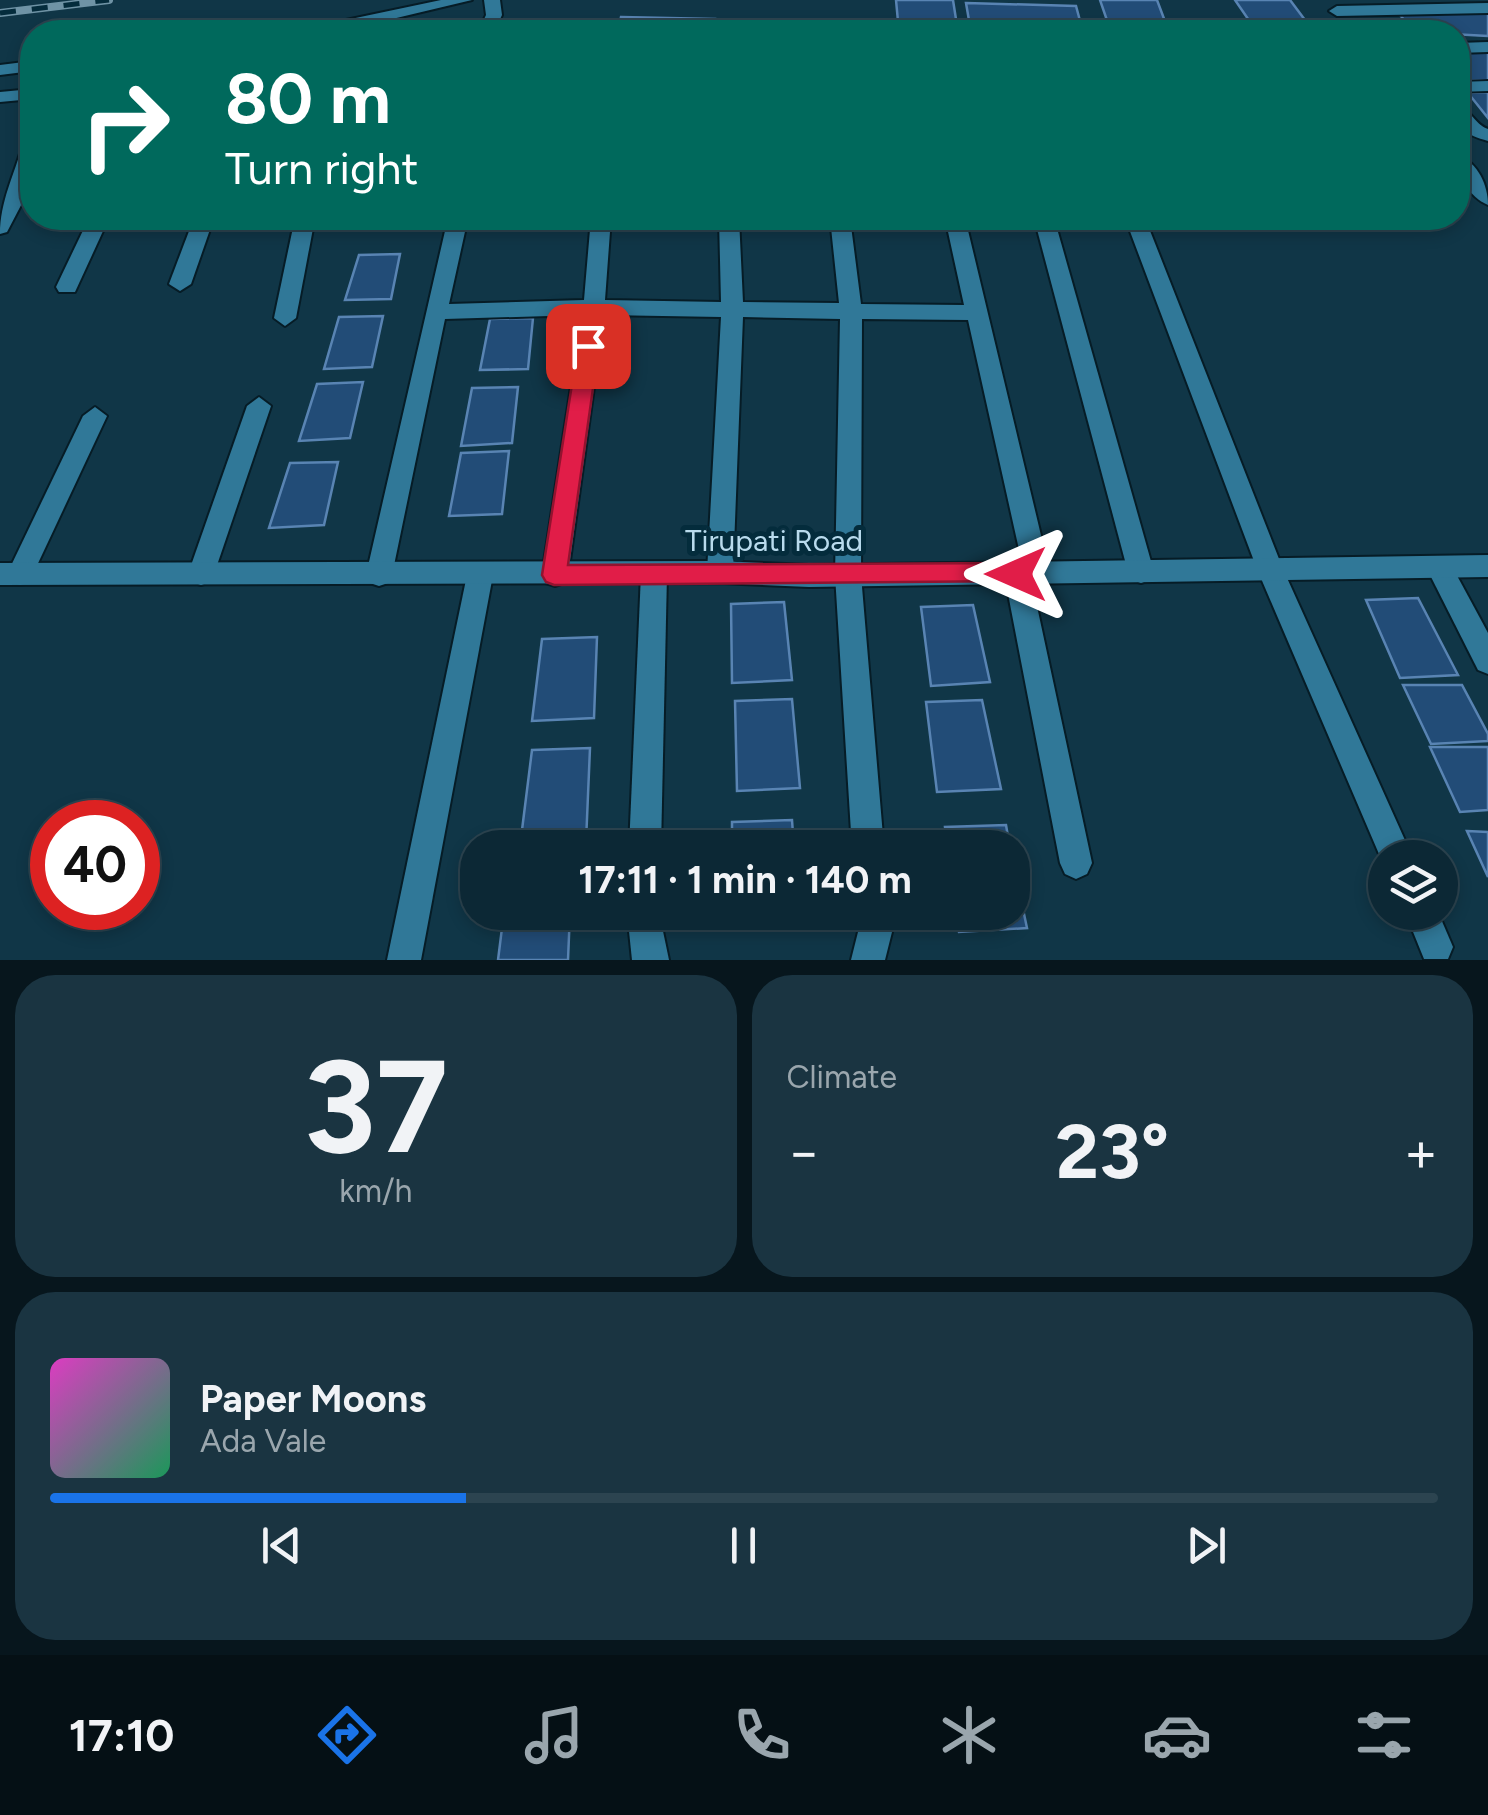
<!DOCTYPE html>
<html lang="en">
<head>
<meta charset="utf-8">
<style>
	body { margin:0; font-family:Figtree,sans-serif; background:#1a3441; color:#f1f3f6; height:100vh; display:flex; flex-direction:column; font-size:38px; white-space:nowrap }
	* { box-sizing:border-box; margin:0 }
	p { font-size:32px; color:#9aa6ad }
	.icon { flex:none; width:55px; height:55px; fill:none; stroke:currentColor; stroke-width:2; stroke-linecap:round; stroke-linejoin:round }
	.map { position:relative; height:960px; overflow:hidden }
	.drawer { display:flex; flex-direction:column; gap:15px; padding:15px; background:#07161d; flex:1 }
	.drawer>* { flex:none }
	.banner { position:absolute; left:20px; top:20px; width:1450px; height:210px; border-radius:40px; box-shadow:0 5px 15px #0003,0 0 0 2px #2c4450; background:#00695c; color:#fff; overflow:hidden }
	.tools { position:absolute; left:1368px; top:840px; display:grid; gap:20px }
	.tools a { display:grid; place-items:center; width:90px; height:90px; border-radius:50%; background:#0c2835; box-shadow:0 5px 15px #0003,0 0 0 2px #2c4450; font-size:50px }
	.speed { position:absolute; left:30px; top:800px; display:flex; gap:20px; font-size:50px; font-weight:700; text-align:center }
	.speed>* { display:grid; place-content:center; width:130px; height:130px; border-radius:50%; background:#0c2835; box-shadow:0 5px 15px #0003,0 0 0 2px #2c4450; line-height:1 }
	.speed .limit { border:15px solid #d22; background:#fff; color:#111 }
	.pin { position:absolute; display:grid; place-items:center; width:85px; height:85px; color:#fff; margin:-42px; border-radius:20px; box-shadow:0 5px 15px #0006 }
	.me { position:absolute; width:110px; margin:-55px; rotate:270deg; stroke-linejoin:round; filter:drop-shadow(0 0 8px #0008) }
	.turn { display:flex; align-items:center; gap:35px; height:210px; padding:0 40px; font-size:45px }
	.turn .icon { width:130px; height:130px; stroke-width:2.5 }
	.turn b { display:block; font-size:70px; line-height:85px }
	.big { font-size:75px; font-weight:700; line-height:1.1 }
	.drawer .tile { flex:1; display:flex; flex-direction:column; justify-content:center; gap:15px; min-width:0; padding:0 35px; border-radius:40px; background:#1a3441 }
	.drawer .dial { align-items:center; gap:0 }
	.dial b { font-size:130px; line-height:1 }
	.song { display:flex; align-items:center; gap:30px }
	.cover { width:120px; height:120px; border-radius:15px; background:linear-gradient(135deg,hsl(310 70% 55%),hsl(150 70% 35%)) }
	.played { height:10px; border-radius:5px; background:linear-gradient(90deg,#1a73e8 30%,#2c4450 30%) }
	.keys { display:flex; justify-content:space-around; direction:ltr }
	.heat { display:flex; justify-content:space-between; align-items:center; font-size:55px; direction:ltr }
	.drawer .tiles { flex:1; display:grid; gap:15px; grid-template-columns:1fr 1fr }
	.tile:last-child { grid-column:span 2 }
	.trip { position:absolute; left:460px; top:830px; width:570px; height:100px; border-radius:40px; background:#0c2835; box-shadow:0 5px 15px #0003,0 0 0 2px #2c4450; font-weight:700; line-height:100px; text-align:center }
	.dock { display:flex; height:160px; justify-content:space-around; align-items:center; background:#051015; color:#9aa6ad }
	.dock .icon { width:70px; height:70px }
	.dock .current { color:#1a73e8 }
	.dock b { font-size:45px; color:#f1f3f6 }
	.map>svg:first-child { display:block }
</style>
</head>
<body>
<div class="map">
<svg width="1488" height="960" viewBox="0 0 1488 960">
	<rect width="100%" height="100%" fill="#103647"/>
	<g fill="#224c77" stroke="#5984b3" stroke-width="2.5">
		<polygon points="896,0 953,0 958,32 899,32"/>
		<polygon points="1100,0 1157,0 1169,32 1111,32"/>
		<polygon points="1235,0 1290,0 1314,32 1257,32"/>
		<polygon points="966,3 1076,6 1083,32 971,32"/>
		<polygon points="1488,13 1488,36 1414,32 1400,15"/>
		<polygon points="621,17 715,19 713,32 618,32"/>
		<polygon points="1488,51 1488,80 1464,81 1458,74 1458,52"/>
		<polygon points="1488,92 1488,118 1468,93"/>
		<polygon points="400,254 391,299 345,300 359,255"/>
		<polygon points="383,316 372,367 324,369 339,317"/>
		<polygon points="533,318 528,369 480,370 490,319"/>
		<polygon points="363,382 350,438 299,441 317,384"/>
		<polygon points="518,387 512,443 461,446 472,388"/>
		<polygon points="509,451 502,514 449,516 461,453"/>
		<polygon points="338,462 324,525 269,528 290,463"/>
		<polygon points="1418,598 1458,675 1400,678 1366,600"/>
		<polygon points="784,602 792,680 732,683 731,604"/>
		<polygon points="973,605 990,682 931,686 921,607"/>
		<polygon points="597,637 594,718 532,721 542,639"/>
		<polygon points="1403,685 1462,685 1488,734 1488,741 1431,744"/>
		<polygon points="792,699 800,788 737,791 735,701"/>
		<polygon points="982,700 1001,789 937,792 926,702"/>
		<polygon points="1430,747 1488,747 1488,810 1460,812"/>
		<polygon points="590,748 586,842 520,846 532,750"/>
		<polygon points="792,820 794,848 732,848 732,822"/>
		<polygon points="1006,825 1010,848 948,848 945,827"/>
		<polygon points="1467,831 1488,832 1488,877"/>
		<polygon points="1012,857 1027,928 959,932 956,912 1012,912"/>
		<polygon points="504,912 570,912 568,960 498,960"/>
		<polygon points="732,912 800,912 801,922 732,926"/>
	</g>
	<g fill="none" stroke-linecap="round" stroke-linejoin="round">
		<g stroke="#061c26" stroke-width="4">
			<g id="minor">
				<polygon points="484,0 500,0 502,15 494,32 478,32 486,15"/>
				<polygon points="1488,3 1488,13 1337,16 1329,11 1337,6"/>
				<polygon points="1488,42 1488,52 1458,53 1458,43"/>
				<polygon points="1488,81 1488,91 1458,92 1458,82"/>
				<polygon points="32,89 32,99 0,102 0,92"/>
				<path d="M1458,106c13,3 16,18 30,23v12c-22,-6 -32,-12 -30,-35z"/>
				<path d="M32,138l-2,50 -23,44 -7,2c0,-32 14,-59 23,-90z"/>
				<path d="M1458,155c20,8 30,30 30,50 -19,-8 -31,-30 -30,-50z"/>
				<polygon points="89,218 109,218 75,292 59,292 56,287"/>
				<polygon points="194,218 214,218 191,284 180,291 169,284"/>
				<polygon points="295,218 315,218 296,318 285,326 274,318"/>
				<polygon points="448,218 468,218 449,304 584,300 591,218 611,218 605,300 721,302 719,218 739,218 743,302 839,303 830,218 850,218 861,304 964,305 945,218 965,218 1050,573 1046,581 1032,583 1092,863 1087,874 1076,879 1065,874 1060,863 1004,573 1008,565 1022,563 968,320 862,319 861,575 884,848 852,848 835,575 840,319 743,317 733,572 729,580 720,583 711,580 707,572 721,317 604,315 568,575 564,583 555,586 546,583 542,575 582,315 445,319 392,575 388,583 379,586 370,583 366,575"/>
				<polygon points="1034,218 1054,218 1154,572 1150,580 1141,583 1132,580 1128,572"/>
				<polygon points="1125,218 1145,218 1283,569 1413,858 1385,858 1385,868 1257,569"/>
				<polygon points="259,397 271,406 214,574 210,582 201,585 192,582 188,574 247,406"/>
				<polygon points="95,407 107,416 33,574 29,582 20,585 11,582 7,574 83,416"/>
				<polygon points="1439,556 1448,559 1488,633 1488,674 1478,670 1426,567 1430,559"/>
				<polygon points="654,563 663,566 667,574 661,848 629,848 641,574 645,566"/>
				<polygon points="480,564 489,567 493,575 421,960 387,960 467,575 471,567"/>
				<polygon points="627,912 659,912 669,960 632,960"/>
				<polygon points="857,912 889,912 892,932 885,960 851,960 858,932"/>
				<polygon points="1405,912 1438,912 1453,947 1448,959 1424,959"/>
			</g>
		</g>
		<g stroke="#061c26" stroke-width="4">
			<g id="tertiary">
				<polygon points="441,0 472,0 346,30 280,32 288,27 346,20"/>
				<polygon points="32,61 32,71 0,75 0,65"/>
				<polygon points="1488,555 1488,577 809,587 720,583 0,585 0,563 720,561 809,565"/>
			</g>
		</g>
		<use href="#minor" fill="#307898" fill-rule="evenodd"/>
		<use href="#tertiary" fill="#307898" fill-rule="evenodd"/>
		<g stroke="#6f93a5" stroke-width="8">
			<polyline id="rail" points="0,13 109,0"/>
		</g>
		<use href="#rail" stroke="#042c3c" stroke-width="5" stroke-dasharray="16" stroke-linecap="butt"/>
	</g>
	<polygon fill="#e11d48" stroke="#92132f" stroke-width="2.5" points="588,338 599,346 568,565 1016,563 1025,566 1029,574 1025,581 554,585 546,582 542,575 578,346"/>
	<g text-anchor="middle" stroke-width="10" stroke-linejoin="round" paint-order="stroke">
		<g font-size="30" fill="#b9dbed" stroke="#042c3c">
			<text x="774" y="551">Tirupati Road</text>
		</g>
	</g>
</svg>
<div class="tools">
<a><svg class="icon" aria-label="layers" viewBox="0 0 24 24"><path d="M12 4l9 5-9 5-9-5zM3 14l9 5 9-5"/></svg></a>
</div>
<div class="speed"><div class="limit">40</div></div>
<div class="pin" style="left:588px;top:346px;background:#d93025"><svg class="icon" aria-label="arrive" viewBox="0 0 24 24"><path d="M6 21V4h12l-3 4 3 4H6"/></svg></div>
<svg class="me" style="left:1016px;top:574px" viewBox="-20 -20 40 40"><path d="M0-17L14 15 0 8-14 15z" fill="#e11d48" stroke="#fff" stroke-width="4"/></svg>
<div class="trip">17:11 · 1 min · 140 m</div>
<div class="banner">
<div class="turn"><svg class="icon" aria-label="right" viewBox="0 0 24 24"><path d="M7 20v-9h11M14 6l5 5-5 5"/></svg><div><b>80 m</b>Turn right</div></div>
</div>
</div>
<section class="drawer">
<div class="tiles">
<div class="tile dial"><b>37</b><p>km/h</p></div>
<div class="tile"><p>Climate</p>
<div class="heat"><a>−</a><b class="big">23°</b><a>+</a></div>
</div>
<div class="tile">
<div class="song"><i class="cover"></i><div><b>Paper Moons</b><p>Ada Vale</p></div></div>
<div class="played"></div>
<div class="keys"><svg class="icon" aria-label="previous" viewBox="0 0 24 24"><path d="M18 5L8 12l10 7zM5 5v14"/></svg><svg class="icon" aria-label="pause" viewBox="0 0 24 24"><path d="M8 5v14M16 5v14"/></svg><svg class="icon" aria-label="next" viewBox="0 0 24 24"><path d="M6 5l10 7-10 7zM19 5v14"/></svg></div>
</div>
</div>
</section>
<nav class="dock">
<b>17:10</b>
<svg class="icon current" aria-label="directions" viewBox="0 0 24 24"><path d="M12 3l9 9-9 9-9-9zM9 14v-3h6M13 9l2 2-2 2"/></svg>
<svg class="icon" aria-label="music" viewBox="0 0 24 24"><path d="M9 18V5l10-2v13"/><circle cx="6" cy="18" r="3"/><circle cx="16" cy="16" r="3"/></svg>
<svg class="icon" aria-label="phone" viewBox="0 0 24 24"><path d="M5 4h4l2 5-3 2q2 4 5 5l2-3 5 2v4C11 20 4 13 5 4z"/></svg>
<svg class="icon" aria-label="climate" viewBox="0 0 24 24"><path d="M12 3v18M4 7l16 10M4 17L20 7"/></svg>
<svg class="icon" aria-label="car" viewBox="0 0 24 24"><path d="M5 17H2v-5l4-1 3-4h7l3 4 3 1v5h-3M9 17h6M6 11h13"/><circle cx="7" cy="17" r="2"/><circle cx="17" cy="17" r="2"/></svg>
<svg class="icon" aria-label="filters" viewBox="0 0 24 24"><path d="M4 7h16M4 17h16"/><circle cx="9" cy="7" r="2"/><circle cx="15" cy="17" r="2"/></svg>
</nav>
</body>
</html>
